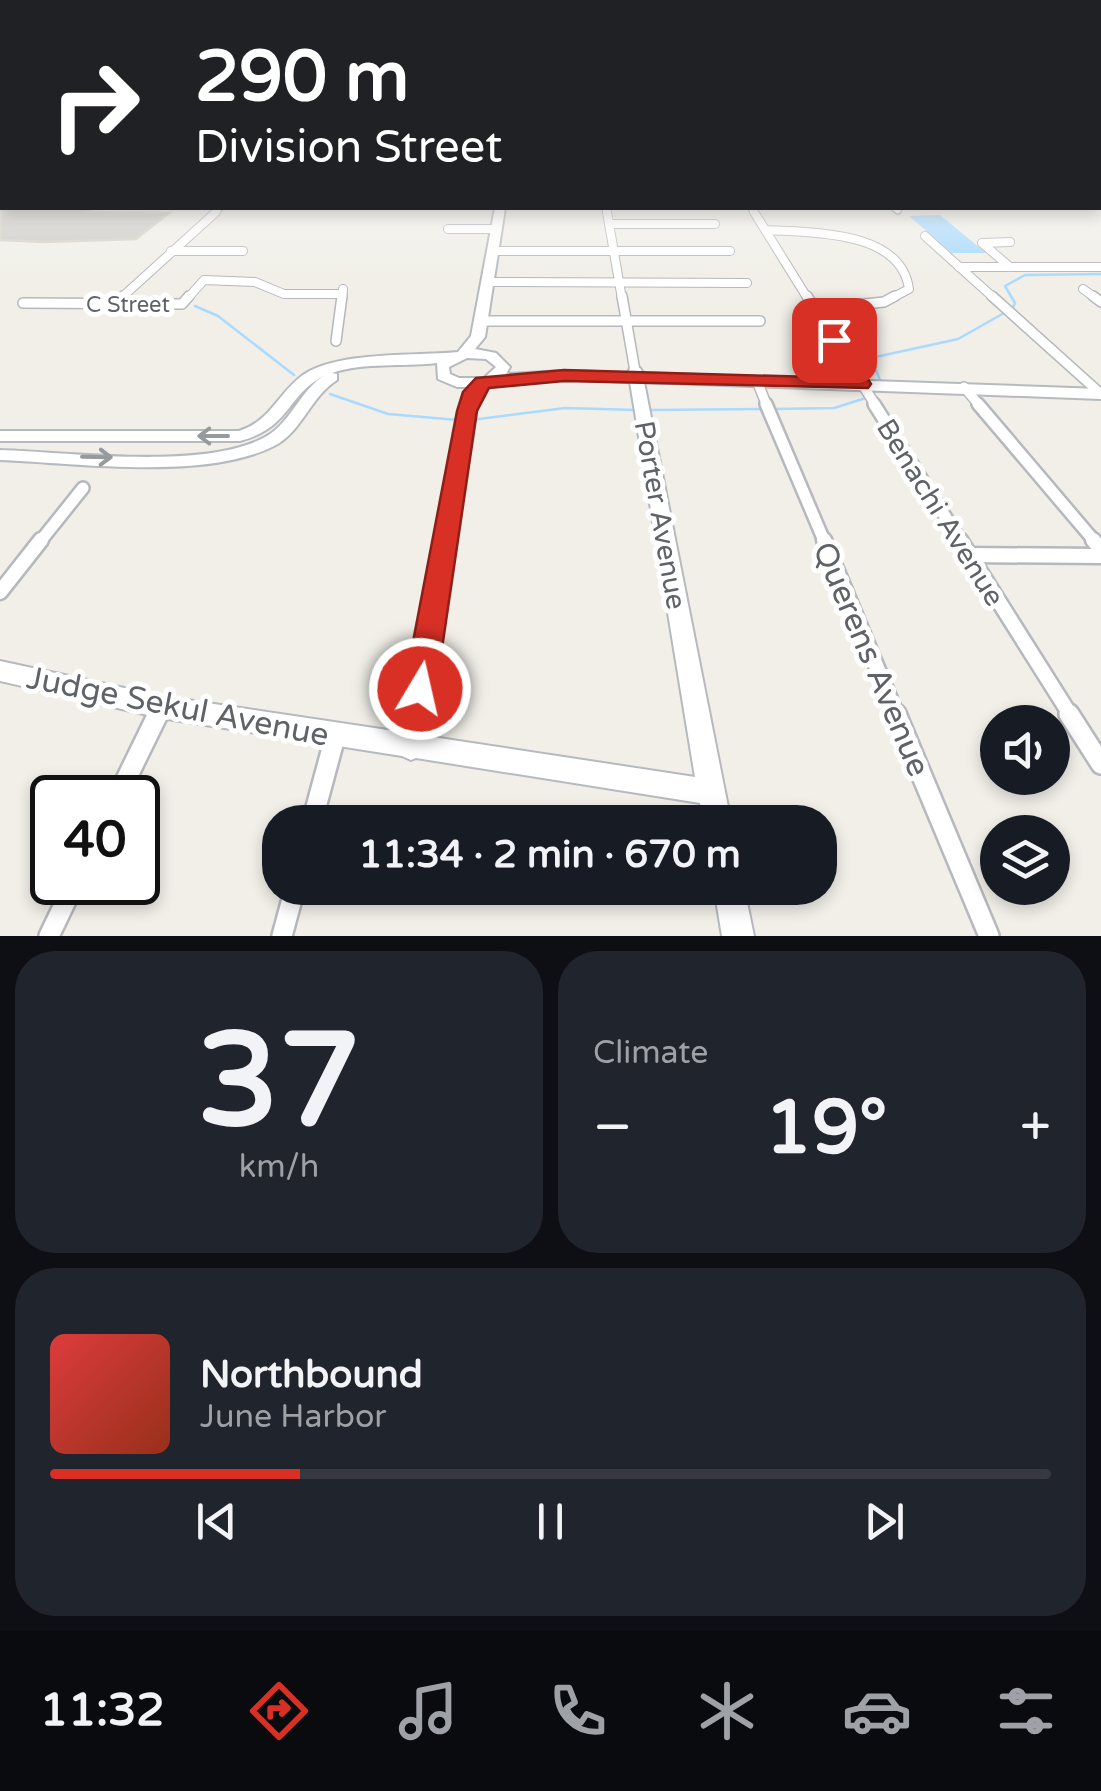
<!DOCTYPE html>
<html lang="en">
<head>
<meta charset="utf-8">
<style>
	body { margin:0; font-family:"Varela Round",sans-serif; background:#20242c; color:#f1f3f6; height:100vh; display:flex; flex-direction:column; font-size:38px; white-space:nowrap }
	* { box-sizing:border-box; margin:0 }
	p { font-size:32px; color:#9ea1a6 }
	.icon { flex:none; width:55px; height:55px; fill:none; stroke:currentColor; stroke-width:2; stroke-linecap:round; stroke-linejoin:round }
	.map { position:relative; height:936px; overflow:hidden }
	.drawer { display:flex; flex-direction:column; gap:15px; padding:15px; background:#0d0f14; flex:1 }
	.drawer>* { flex:none }
	.guide { position:absolute; left:0px; top:0px; width:1102px; height:210px; box-shadow:0 5px 15px #0003; background:#202124; color:#fff; overflow:hidden }
	.buttons { position:absolute; left:980px; top:705px; display:grid; gap:20px }
	.buttons a { display:grid; place-items:center; width:90px; height:90px; border-radius:50%; background:#171b24; box-shadow:0 5px 15px #0003; font-size:50px }
	.speed { position:absolute; left:30px; top:775px; display:flex; gap:20px; font-size:50px; font-weight:700; text-align:center }
	.speed>* { display:grid; place-content:center; width:130px; height:130px; border-radius:50%; background:#171b24; box-shadow:0 5px 15px #0003; line-height:1 }
	.speed .limit { border:5px solid #111; border-radius:15px; background:#fff; color:#111 }
	.pin { position:absolute; display:grid; place-items:center; width:85px; height:85px; color:#fff; margin:-42px; border-radius:20px; box-shadow:0 5px 15px #0006 }
	.me { position:absolute; width:110px; margin:-55px; rotate:9deg; stroke-linejoin:round; filter:drop-shadow(0 0 8px #0008) }
	.turn { display:flex; align-items:center; gap:35px; height:210px; padding:0 30px; font-size:45px }
	.turn .icon { width:130px; height:130px; stroke-width:2.5 }
	.turn b { display:block; font-size:70px; line-height:85px }
	.big { font-size:75px; font-weight:800; line-height:1.1 }
	.drawer .card { flex:1; display:flex; flex-direction:column; justify-content:center; gap:15px; min-width:0; padding:0 35px; border-radius:40px; background:#20242c }
	.drawer .dial { align-items:center; gap:0 }
	.dial b { font-size:130px; line-height:1 }
	.song { display:flex; align-items:center; gap:30px }
	.cover { width:120px; height:120px; border-radius:15px; background:linear-gradient(135deg,hsl(0 70% 55%),hsl(10 70% 35%)) }
	.played { height:10px; border-radius:5px; background:linear-gradient(90deg,#d93025 25%,#363941 25%) }
	.keys { display:flex; justify-content:space-around; direction:ltr }
	.heat { display:flex; justify-content:space-between; align-items:center; font-size:55px; direction:ltr }
	.drawer .tiles { flex:1; display:grid; gap:15px; grid-template-columns:1fr 1fr }
	.card:last-child { grid-column:span 2 }
	.trip { position:absolute; left:262px; top:805px; width:575px; height:100px; border-radius:40px; background:#171b24; box-shadow:0 5px 15px #0003; font-weight:800; line-height:100px; text-align:center }
	.menu { display:flex; height:160px; justify-content:space-around; align-items:center; background:#090b0e; color:#9ea1a6 }
	.menu .icon { width:70px; height:70px }
	.menu .active { color:#d93025 }
	.menu b { font-size:45px; color:#f1f3f6 }
	.map>svg:first-child { display:block }
</style>
</head>
<body>
<div class="map">
<svg width="1101" height="936" viewBox="0 0 1101 936">
	<rect width="100%" height="100%" fill="#f1efe8"/>
	<polygon fill="#aadaff" points="940,215 986,253 952,253 909,216"/>
	<g fill="none" stroke-linecap="round" stroke-linejoin="round">
		<g stroke="#aadaff" stroke-width="2.5">
			<polyline points="195,306 218,316 294,375"/>
			<polyline points="1012,310 1015,303 1005,286 1025,275 1101,274"/>
			<polyline points="880,380 871,358 958,339 1004,313"/>
			<polyline points="330,394 388,414 458,420"/>
			<polyline points="775,409 834,408 866,398"/>
			<polyline points="650,410 762,409"/>
			<polyline points="471,420 565,408 637,410"/>
		</g>
	</g>
	<polygon fill="#cccac5" stroke="#d6d1c6" stroke-width="2.5" points="0,208 94,208 87,212 169,213 136,239 44,242 0,240"/>
	<g fill="none" stroke-linecap="round" stroke-linejoin="round">
		<g stroke="#b5b8bc" stroke-width="8">
			<g id="street-far5">
				<polyline points="606,208 607,214"/>
				<polyline points="751,208 755,214"/>
				<polyline points="894,208 898,211"/>
				<polyline points="213,214 220,208"/>
			</g>
		</g>
		<g stroke="#b5b8bc" stroke-width="10">
			<g id="street-far4">
				<polyline points="607,212 622,299"/>
				<polyline points="754,212 808,299"/>
				<polyline points="609,224 715,224"/>
				<polyline points="448,229 497,229"/>
				<path d="M766,230c46,3 135,0 143,59l-19,10"/>
				<polyline points="925,236 995,299"/>
				<polyline points="1010,242 982,243 1010,267"/>
				<polyline points="171,251 243,251"/>
				<polyline points="492,251 730,251"/>
				<polyline points="959,267 1101,267"/>
				<polyline points="487,282 747,283"/>
				<polyline points="1083,289 1097,299"/>
				<polyline points="120,299 216,212"/>
				<polyline points="187,299 204,280 255,282 284,294 340,294"/>
				<polyline points="342,299 343,289"/>
			</g>
		</g>
		<g stroke="#b5b8bc" stroke-width="12">
			<g id="street-far3">
				<polyline points="622,296 635,371"/>
				<polyline points="807,296 876,406"/>
				<polyline points="992,296 1101,394"/>
				<polyline points="1093,296 1101,302"/>
				<polyline points="23,303 182,304 189,296"/>
				<polyline points="114,304 123,296"/>
				<polyline points="816,309 884,302 895,296"/>
				<polyline points="481,321 760,321"/>
				<polyline points="336,341 342,296"/>
				<polyline points="757,381 767,406"/>
				<polyline points="964,387 980,406"/>
			</g>
		</g>
		<g stroke="#b5b8bc" stroke-width="16">
			<g id="street-far2">
				<polyline points="766,404 825,543"/>
				<polyline points="874,404 962,543"/>
				<polyline points="978,404 1096,543"/>
				<polyline points="39,543 83,488"/>
			</g>
		</g>
		<g stroke="#b5b8bc" stroke-width="19">
			<g id="street-far1">
				<polyline points="824,540 897,716"/>
				<polyline points="960,540 1071,716"/>
				<polyline points="1093,540 1101,549"/>
				<polyline points="968,555 1101,556"/>
				<polyline points="0,592 41,540"/>
				<polyline points="157,716 161,707"/>
			</g>
		</g>
		<g stroke="#b5b8bc" stroke-width="24">
			<g id="street">
				<polyline points="896,714 989,936"/>
				<polyline points="1069,714 1101,764"/>
				<polyline points="117,798 158,714"/>
				<polyline points="312,822 335,737"/>
				<polyline points="49,936 75,882"/>
				<polyline points="282,936 295,888"/>
			</g>
		</g>
		<g stroke="#b6babf" stroke-width="4">
			<g id="secondary">
				<path d="M495,208h10l-20,129 -10,12 21,4 14,14 -4,7 58,-3 64,2 2,-5h10l3,5 458,16v10l-457,-17 87,440h-28l-3,-19 -284,-45 -5,2 -9,-4 -241,-38 -161,-37v-20l161,35 240,36 58,-321 11,-24h-13l-19,-8 -1,-16c-35,4 -72,-1 -105,10l5,1v6c-27,17 -35,52 -63,66 -69,35 -197,17 -274,14v-10c69,2 208,21 267,-14 25,-15 33,-46 58,-61 -40,21 -33,52 -85,66h-240v-10h239c32,-10 39,-38 64,-56 35,-24 113,-19 155,-23l13,-16zM467,358l19,1 10,8 -12,11h-25l-9,-4 -1,-7zM564,379l66,3 65,395 -269,-41 49,-325 8,-20 13,-8z"/>
				<polygon points="714,888 744,888 754,936 722,936"/>
			</g>
		</g>
		<g stroke="#f9ab00" stroke-width="6">
			<rect id="highway" x="1100" y="150" width="1" height="6"/>
		</g>
		<use href="#street-far5" stroke="#fff" stroke-width="5"/>
		<use href="#street-far4" stroke="#fff" stroke-width="8"/>
		<use href="#street-far3" stroke="#fff" stroke-width="9"/>
		<use href="#street-far2" stroke="#fff" stroke-width="11"/>
		<use href="#street-far1" stroke="#fff" stroke-width="14"/>
		<use href="#street" stroke="#fff" stroke-width="19"/>
		<use href="#secondary" fill="#fff" fill-rule="evenodd"/>
		<use href="#highway" fill="#fde293" fill-rule="evenodd"/>
	</g>
	<defs><path id="oneway-shaft" d="M-6 0H5M1.5-3L5.5 0L1.5 3" fill="none" stroke-width="1.6" stroke-linecap="round" stroke-linejoin="round" transform="scale(2.5)"/></defs>
	<g stroke="#979a9d">
		<use href="#oneway-shaft" transform="translate(213 436) rotate(-180)"/>
		<use href="#oneway-shaft" transform="translate(97 457) rotate(1)"/>
	</g>
	<linearGradient id="sky" x2="0" y2="1"><stop stop-color="#8fc3f1"/><stop offset="0.53" stop-color="#f9f8f5"/><stop offset="1" stop-color="#f9f8f5" stop-opacity="0"/></linearGradient>
	<rect width="1101" height="278" fill="url(#sky)"/>
	<polygon fill="#d93025" stroke="#8d1f18" stroke-width="2.5" points="834,335 840,336 871,384 868,388 564,381 489,388 477,411 436,689 431,698 420,702 409,698 404,689 457,411 463,392 476,378 564,370 848,378 825,340"/>
	<g text-anchor="middle" stroke-width="10" stroke-linejoin="round" paint-order="stroke">
		<g font-size="22" fill="#5f6368" stroke="#fff">
			<text x="128" y="312">C Street</text>
		</g>
		<g font-size="28" fill="#5f6368" stroke="#fff">
			<text transform="translate(941 512) rotate(58)" y="10">Benachi Avenue</text>
			<text transform="translate(661 515) rotate(80)" y="10">Porter Avenue</text>
		</g>
		<g font-size="32" fill="#5f6368" stroke="#fff">
			<text transform="translate(872 659) rotate(67)" y="11">Querens Avenue</text>
			<text transform="translate(178 706) rotate(11)" y="11">Judge Sekul Avenue</text>
		</g>
	</g>
</svg>
<div class="buttons">
<a><svg class="icon" aria-label="sound" viewBox="0 0 24 24"><path d="M4 9h4l5-4v14l-5-4H4zM17 9q2 3 0 6"/></svg></a>
<a><svg class="icon" aria-label="layers" viewBox="0 0 24 24"><path d="M12 4l9 5-9 5-9-5zM3 14l9 5 9-5"/></svg></a>
</div>
<div class="speed"><div class="limit">40</div></div>
<div class="pin" style="left:834px;top:340px;background:#d93025"><svg class="icon" aria-label="arrive" viewBox="0 0 24 24"><path d="M6 21V4h12l-3 4 3 4H6"/></svg></div>
<svg class="me" style="left:420px;top:689px" viewBox="-20 -20 40 40"><circle r="17" fill="#d93025" stroke="#fff" stroke-width="3"/><path d="M0-11L8 9 0 5-8 9z" fill="#fff"/></svg>
<div class="trip">11:34 · 2 min · 670 m</div>
<div class="guide">
<div class="turn"><svg class="icon" aria-label="right" viewBox="0 0 24 24"><path d="M7 20v-9h11M14 6l5 5-5 5"/></svg><div><b>290 m</b>Division Street</div></div>
</div>
</div>
<section class="drawer">
<div class="tiles">
<div class="card dial"><b>37</b><p>km/h</p></div>
<div class="card"><p>Climate</p>
<div class="heat"><a>−</a><b class="big">19°</b><a>+</a></div>
</div>
<div class="card">
<div class="song"><i class="cover"></i><div><b>Northbound</b><p>June Harbor</p></div></div>
<div class="played"></div>
<div class="keys"><svg class="icon" aria-label="previous" viewBox="0 0 24 24"><path d="M18 5L8 12l10 7zM5 5v14"/></svg><svg class="icon" aria-label="pause" viewBox="0 0 24 24"><path d="M8 5v14M16 5v14"/></svg><svg class="icon" aria-label="next" viewBox="0 0 24 24"><path d="M6 5l10 7-10 7zM19 5v14"/></svg></div>
</div>
</div>
</section>
<nav class="menu">
<b>11:32</b>
<svg class="icon active" aria-label="directions" viewBox="0 0 24 24"><path d="M12 3l9 9-9 9-9-9zM9 14v-3h6M13 9l2 2-2 2"/></svg>
<svg class="icon" aria-label="music" viewBox="0 0 24 24"><path d="M9 18V5l10-2v13"/><circle cx="6" cy="18" r="3"/><circle cx="16" cy="16" r="3"/></svg>
<svg class="icon" aria-label="phone" viewBox="0 0 24 24"><path d="M5 4h4l2 5-3 2q2 4 5 5l2-3 5 2v4C11 20 4 13 5 4z"/></svg>
<svg class="icon" aria-label="climate" viewBox="0 0 24 24"><path d="M12 3v18M4 7l16 10M4 17L20 7"/></svg>
<svg class="icon" aria-label="car" viewBox="0 0 24 24"><path d="M5 17H2v-5l4-1 3-4h7l3 4 3 1v5h-3M9 17h6M6 11h13"/><circle cx="7" cy="17" r="2"/><circle cx="17" cy="17" r="2"/></svg>
<svg class="icon" aria-label="filters" viewBox="0 0 24 24"><path d="M4 7h16M4 17h16"/><circle cx="9" cy="7" r="2"/><circle cx="15" cy="17" r="2"/></svg>
</nav>
</body>
</html>
